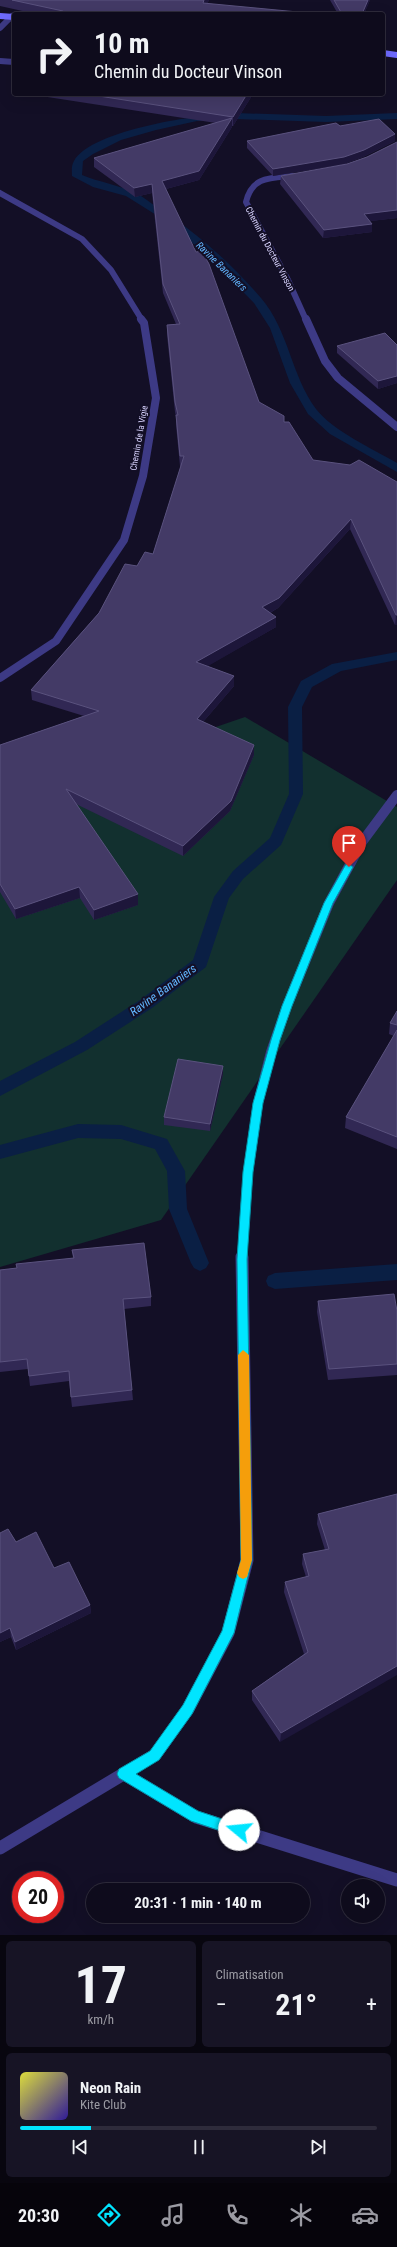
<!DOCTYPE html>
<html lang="fr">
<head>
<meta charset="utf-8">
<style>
	body { margin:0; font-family:"Roboto Condensed",sans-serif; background:#171425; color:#f1f3f6; height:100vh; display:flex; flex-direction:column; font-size:15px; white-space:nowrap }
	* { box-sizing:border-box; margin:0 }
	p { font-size:13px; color:#9b9ba3 }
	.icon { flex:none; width:22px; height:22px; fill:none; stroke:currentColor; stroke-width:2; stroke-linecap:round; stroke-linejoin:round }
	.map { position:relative; height:1935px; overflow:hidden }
	.details { display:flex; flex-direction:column; gap:6px; padding:6px; background:#08060f; flex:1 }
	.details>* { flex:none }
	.guide { position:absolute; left:12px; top:12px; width:373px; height:84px; border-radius:4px; box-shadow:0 4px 16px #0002,0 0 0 1px #2e2b3b; background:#0e0b1c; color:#f1f3f6; overflow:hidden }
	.fabs { position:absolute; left:341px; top:1879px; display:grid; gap:8px }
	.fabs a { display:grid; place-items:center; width:44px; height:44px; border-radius:50%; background:#0e0b1c; box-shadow:0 4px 16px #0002,0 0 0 1px #2e2b3b; font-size:20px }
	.speed { position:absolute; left:12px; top:1871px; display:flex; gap:8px; font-size:20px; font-weight:700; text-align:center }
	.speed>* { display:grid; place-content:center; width:52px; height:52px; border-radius:50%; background:#0e0b1c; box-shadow:0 4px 16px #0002,0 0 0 1px #2e2b3b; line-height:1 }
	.speed .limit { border:6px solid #d22; background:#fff; color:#111 }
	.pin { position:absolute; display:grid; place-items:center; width:34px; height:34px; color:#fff; margin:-41px -17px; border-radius:50% 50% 50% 0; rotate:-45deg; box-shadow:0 0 4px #0007 }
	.pin .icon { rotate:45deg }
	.me { position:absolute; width:44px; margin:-22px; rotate:287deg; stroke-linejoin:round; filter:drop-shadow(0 0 3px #0008) }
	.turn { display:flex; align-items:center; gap:14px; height:84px; padding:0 16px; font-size:18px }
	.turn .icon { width:52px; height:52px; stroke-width:2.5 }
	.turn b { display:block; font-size:28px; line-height:34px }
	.big { font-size:30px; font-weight:700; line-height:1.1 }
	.details .tile { flex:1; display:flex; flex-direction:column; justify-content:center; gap:6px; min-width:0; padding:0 14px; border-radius:6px; background:#171425 }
	.details .dial { align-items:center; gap:0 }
	.dial b { font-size:52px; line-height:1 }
	.song { display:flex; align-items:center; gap:12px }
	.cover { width:48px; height:48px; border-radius:6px; background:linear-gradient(135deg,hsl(60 70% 55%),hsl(250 70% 35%)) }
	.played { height:4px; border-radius:2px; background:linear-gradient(90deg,#00e5ff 20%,#2e2b3b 20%) }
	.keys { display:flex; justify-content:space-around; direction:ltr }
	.heat { display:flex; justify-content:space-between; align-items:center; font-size:22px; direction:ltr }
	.details .tiles { flex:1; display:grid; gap:6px; grid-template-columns:1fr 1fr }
	.tile:last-child { grid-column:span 2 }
	.trip { position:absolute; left:86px; top:1883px; width:224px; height:40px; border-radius:20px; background:#0e0b1c; box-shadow:0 4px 16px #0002,0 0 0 1px #2e2b3b; font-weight:700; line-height:40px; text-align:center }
	.tab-bar { display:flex; height:64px; justify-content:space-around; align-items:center; background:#06040b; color:#9b9ba3 }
	.tab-bar .icon { width:28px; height:28px }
	.tab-bar .current { color:#00e5ff }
	.tab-bar b { font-size:18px; color:#f1f3f6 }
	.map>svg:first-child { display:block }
</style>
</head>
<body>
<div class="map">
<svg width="397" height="1935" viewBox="0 0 397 1935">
	<rect width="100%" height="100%" fill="#130f26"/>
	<polygon fill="#12302f" points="245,717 397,807 397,880 161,1220 0,1267 0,801"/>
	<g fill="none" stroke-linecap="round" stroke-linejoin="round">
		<g fill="#0a1f44" fill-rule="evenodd">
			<path d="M236,113l90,3 71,-3v6l-71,3 -90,-3 -39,2 -41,9 -35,10 -28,14 -10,7 -1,14c17,7 36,10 52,17 7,3 14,9 20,13 40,25 77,58 107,93 28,33 30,77 55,111 17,22 57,40 81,54v9l-67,-38 -22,-20 -18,-31 -20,-55 -16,-25 -49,-50 -44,-35 -35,-22 -33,-9 -21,-11c0,-5 -1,-10 2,-15 18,-32 128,-47 162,-48z"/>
			<polygon points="397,652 397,660 341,671 312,687 302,707 303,794 281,845 243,879 229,898 206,967 152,1008 87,1050 0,1096 0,1081 75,1042 140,1000 193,960 214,897 233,871 270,838 289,794 288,707 301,681 332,664"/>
			<polygon points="78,1124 121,1125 167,1139 185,1171 187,1209 209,1263 206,1268 200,1271 194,1268 191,1263 169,1209 167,1171 155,1149 121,1139 78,1138 0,1159 0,1145"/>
			<polygon points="397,1264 397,1280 275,1289 268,1286 266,1281 268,1276 275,1273"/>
		</g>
		<polyline stroke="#3d3a85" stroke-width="6" points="0,61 14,62"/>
		<polyline stroke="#3d3a85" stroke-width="13" points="124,1774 196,1817 397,1880"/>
		<g stroke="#3d3a85" stroke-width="6">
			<polyline points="0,28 12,16"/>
			<path d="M293,176c-22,2 -41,0 -47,26l42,78 18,40"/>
			<polyline points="0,193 82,239 111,270 142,320"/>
		</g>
		<g stroke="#3d3a85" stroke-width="8">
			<polyline points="306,319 325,361 338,378 397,427"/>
			<polyline points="0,678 56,641 124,540 143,476 156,398 144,323 141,319"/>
		</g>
		<polyline stroke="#3d3a85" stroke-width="10" points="242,1258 248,1172 258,1103 271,1052 287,1006 329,903 362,842 397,795"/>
		<polyline stroke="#3d3a85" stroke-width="13" points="0,1848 155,1755 188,1709 228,1633 247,1560 242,1257"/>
		<g stroke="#6f6bff" stroke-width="6">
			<polyline points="0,16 14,17"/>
			<polyline points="383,53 397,55"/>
		</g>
	</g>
	<g fill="#312854">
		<polygon points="0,0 209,0 207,4 298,14 36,14 0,6"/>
		<polygon points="330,0 370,0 364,14 338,14"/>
		<polygon points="14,79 14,92 11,91 11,82"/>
		<polygon points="28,94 253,94 233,126 232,126 232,127 199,180 166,189 259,402 284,422 313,460 397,482 397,625 395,625 350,529 278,608 270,613 276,627 207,666 234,676 234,686 203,722 254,745 254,755 230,811 183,856 76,804 138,905 94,920 80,898 16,919 0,892 0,745 84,716 32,700 31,690 99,613 137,566 153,554 181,466 180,466 176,425 176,417 175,412 167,335 167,325 176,324 163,293 152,193 135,197 94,167 94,158 216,123"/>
		<polygon points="340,126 395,134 395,141 363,157 344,164 273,176 247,148 247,141"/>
		<polygon points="397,142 397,218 370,221 372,232 323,238 280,184 281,176 347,164 367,157"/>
		<polygon points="397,345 397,383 378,389 337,353 337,346"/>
		<polygon points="397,1011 397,1149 345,1128 346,1117 394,1036 389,1034 390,1023"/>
		<polygon points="223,1074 210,1131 164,1125 164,1117"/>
		<polygon points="72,1250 151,1297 151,1306 124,1309 133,1400 72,1407 69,1381 30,1386 28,1369 0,1372 0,1270 17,1268 73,1258"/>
		<polygon points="318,1301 397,1311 397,1375 328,1380 317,1312"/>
		<polygon points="397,1494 280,1742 252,1700 252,1691 304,1654 284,1592 285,1582 306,1577 302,1564 303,1554 325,1550 317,1524 318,1514"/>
		<polygon points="0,1533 16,1542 54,1568 90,1605 91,1613 16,1650 11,1637 0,1642"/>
	</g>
	<g fill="#1d163a">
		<polygon points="204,0 209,0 203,12 203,3"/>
		<polygon points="368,0 370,0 364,14 362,14"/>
		<polygon points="247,94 253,94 233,126 233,117"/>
		<polygon points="232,118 232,127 199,180 162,190 162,181"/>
		<polygon points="395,134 395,141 363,157 344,164 273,176 273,169"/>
		<polygon points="152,184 152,193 135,197 134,188"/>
		<polygon points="397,210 397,218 363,222 364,214"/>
		<polygon points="372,224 372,232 323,238 324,230"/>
		<polygon points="397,376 397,383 378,389 378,381"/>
		<polygon points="351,519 350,529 278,608 262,617 262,607"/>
		<polygon points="396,615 397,615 397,625 395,625"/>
		<polygon points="276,617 276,627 196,673 196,662"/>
		<polygon points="234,676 234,686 197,729 197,719"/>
		<polygon points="254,745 254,755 230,811 183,856 183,846"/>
		<polygon points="79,887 80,898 16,919 15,909"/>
		<polygon points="138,894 138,905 94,920 94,910"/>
		<polygon points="223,1066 223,1074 210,1131 210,1124"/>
		<polygon points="90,1605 91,1613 16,1650 15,1642"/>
		<polygon points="10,1628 11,1637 0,1642 0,1633"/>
		<polygon points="397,1666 397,1675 280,1742 281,1733"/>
	</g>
	<g fill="#433a66" stroke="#5a527e">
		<polygon points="12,0 204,0 203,3 298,12 298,14 61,14 63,11"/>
		<polygon points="334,0 368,0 362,14 342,14"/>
		<polygon points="14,79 14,83 11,82"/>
		<polygon points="86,94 247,94 233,117"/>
		<polygon points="232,118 199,171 162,181 196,252 202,251 209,264 259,402 284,416 284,422 289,422 313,460 350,465 359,460 397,482 397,615 396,615 351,519 279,598 262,607 276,617 196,662 234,676 197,719 254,745 231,801 183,846 66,789 138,894 94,910 79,887 15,909 0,884 0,745 99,711 31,690 99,613 125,564 137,566 145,552 153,554 184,456 180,456 176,415 178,415 175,402 167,325 180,324 163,284 152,184 134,188 94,158"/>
		<polygon points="379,119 395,134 364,150 344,157 273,169 247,141 336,123 340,126"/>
		<polygon points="397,142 397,210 364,214 372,224 324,230 281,176 347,164 367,157"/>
		<polygon points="385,333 397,345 397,376 378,381 337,346"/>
		<polygon points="397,1011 397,1025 390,1023"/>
		<polygon points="397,1030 397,1137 346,1117"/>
		<polygon points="178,1059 223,1066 210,1124 164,1117"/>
		<polygon points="144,1243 151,1297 123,1299 132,1390 71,1397 69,1371 29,1376 27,1359 0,1362 0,1270 17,1268 16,1264 74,1258 72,1250"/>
		<polygon points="394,1294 397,1311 397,1364 329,1369 318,1301"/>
		<polygon points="397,1494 397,1666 281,1733 252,1691 308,1652 285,1582 309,1576 303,1554 329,1549 318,1514"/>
		<polygon points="8,1529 16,1542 36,1532 54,1568 69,1562 90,1605 15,1642 10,1628 0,1633 0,1533"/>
	</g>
	<polygon fill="#00e5ff" stroke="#0095a6" points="346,864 349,864 353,867 333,903 292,1006 280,1040 263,1103 253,1172 247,1259 252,1560 234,1633 192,1714 159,1760 136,1774 198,1811 243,1826 245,1830 243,1835 239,1837 191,1821 119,1778 117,1774 119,1769 150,1751 183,1705 222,1631 241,1560 237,1259 243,1172 253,1103 271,1040 282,1006 324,903"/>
	<polygon fill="#f59e0b" points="243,1350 249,1355 252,1560 247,1577 243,1579 239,1577 237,1573 241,1560 238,1355"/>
	<g text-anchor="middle" stroke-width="4" stroke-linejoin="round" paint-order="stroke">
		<g font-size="9" fill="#d9d4ff" stroke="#130f26">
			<text transform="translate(270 249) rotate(62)" y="3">Chemin du Docteur Vinson</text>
			<text transform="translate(139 438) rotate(-80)" y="3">Chemin de la Vigie</text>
		</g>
		<g font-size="10" font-style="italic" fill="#62b6ff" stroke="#130f26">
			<text transform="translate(222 266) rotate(44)" y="4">Ravine Bananiers</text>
		</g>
		<g font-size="12" font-style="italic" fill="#62b6ff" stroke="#130f26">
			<text transform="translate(163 990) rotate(-36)" y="4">Ravine Bananiers</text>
		</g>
	</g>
</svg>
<div class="fabs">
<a><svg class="icon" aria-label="sound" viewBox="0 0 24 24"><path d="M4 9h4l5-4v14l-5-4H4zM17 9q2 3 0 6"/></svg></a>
</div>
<div class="speed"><div class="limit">20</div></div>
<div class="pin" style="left:349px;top:867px;background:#d93025"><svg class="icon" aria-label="arrive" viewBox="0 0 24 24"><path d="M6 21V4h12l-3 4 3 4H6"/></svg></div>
<svg class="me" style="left:239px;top:1830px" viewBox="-20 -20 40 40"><circle r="19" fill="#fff"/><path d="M0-13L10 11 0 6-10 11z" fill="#00e5ff"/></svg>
<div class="trip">20:31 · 1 min · 140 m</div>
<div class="guide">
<div class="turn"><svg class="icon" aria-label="right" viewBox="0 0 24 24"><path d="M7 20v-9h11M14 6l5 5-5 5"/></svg><div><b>10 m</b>Chemin du Docteur Vinson</div></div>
</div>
</div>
<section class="details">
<div class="tiles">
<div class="tile dial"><b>17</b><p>km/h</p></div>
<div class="tile"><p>Climatisation</p>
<div class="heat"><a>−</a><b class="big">21°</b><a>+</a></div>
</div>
<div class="tile">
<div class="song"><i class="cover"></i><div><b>Neon Rain</b><p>Kite Club</p></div></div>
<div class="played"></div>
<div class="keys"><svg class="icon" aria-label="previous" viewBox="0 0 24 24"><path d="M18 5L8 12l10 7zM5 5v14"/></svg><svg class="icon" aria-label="pause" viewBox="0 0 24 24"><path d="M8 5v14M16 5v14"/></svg><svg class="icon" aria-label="next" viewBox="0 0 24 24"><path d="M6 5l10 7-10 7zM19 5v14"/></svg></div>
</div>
</div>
</section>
<nav class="tab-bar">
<b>20:30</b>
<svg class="icon current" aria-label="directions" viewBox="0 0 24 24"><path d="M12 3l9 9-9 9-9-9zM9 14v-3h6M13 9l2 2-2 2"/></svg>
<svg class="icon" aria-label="music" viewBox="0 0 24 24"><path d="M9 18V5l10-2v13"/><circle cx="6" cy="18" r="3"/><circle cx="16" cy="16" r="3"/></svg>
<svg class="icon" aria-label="phone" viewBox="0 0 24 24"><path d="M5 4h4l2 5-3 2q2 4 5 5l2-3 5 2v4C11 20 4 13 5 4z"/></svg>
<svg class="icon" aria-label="climate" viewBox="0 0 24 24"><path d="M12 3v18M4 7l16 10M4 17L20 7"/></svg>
<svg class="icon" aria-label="car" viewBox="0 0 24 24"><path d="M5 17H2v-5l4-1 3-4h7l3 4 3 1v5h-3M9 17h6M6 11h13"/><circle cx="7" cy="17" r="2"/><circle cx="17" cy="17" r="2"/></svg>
</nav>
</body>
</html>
